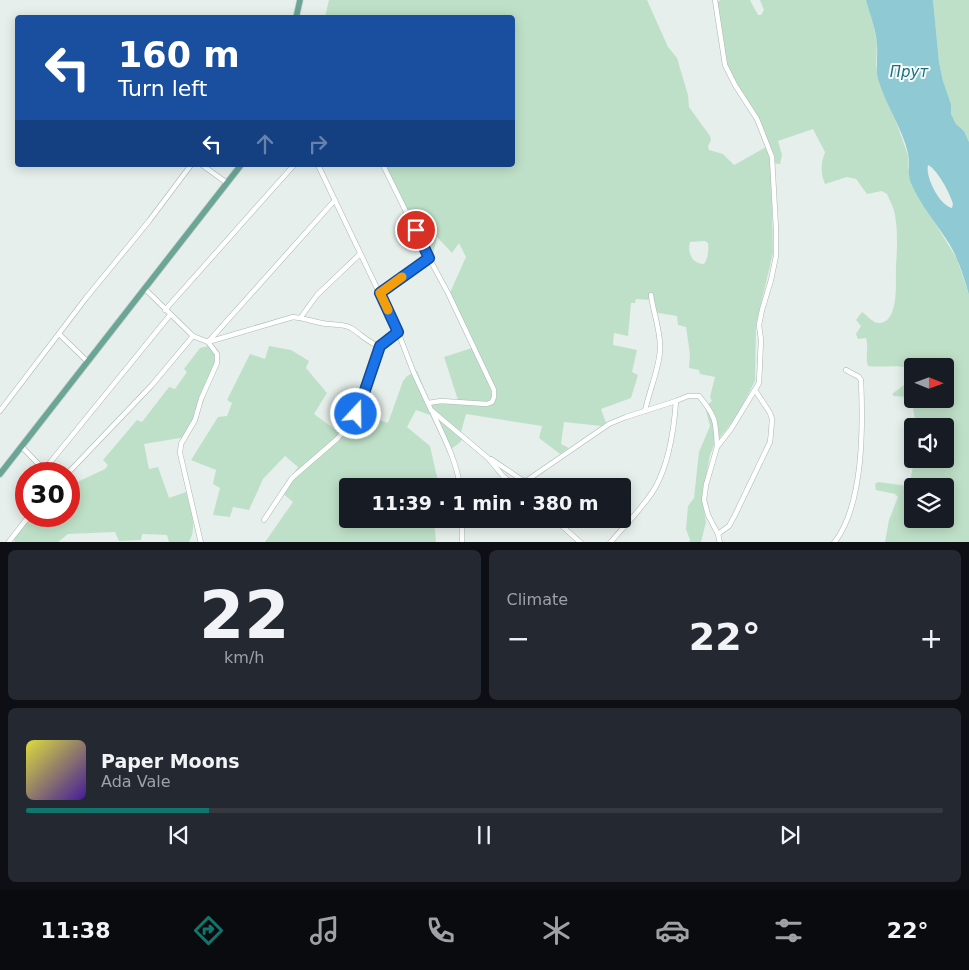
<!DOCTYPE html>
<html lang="en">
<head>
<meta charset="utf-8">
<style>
	body { margin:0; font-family:"DejaVu Sans",sans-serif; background:#242831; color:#f1f3f6; height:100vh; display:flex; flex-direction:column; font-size:19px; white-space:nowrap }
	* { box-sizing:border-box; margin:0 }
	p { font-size:16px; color:#9ea1a6 }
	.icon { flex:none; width:28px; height:28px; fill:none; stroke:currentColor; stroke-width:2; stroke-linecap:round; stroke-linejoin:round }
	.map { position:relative; height:542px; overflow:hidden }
	.drawer { display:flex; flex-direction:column; gap:8px; padding:8px; background:#0d0f14; flex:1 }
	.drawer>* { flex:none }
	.guide { position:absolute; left:15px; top:15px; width:500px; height:152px; border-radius:5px; box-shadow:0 2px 12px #0003; background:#1a4fa0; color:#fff; overflow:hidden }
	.needle { width:32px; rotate:91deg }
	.fabs { position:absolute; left:904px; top:358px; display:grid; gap:10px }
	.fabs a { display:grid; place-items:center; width:50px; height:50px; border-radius:5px; background:#171b24; box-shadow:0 2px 12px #0003; font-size:25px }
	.speed { position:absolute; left:15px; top:462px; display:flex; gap:10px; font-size:25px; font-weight:700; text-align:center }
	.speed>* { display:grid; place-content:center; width:65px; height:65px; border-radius:50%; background:#171b24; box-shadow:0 2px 12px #0003; line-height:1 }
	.speed .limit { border:8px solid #d22; background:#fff; color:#111 }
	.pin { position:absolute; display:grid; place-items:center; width:42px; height:42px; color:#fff; margin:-21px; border:2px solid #fff; border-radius:50%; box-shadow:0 1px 5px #0007 }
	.me { position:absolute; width:55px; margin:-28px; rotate:21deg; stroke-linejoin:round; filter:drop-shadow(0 0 4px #0008) }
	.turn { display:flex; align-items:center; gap:18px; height:105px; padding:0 20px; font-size:22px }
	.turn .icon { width:65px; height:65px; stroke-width:2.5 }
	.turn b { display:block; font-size:35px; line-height:42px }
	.lanes { display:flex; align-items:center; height:48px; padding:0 20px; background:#0003; justify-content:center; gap:25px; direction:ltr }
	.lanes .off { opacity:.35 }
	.big { font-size:38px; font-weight:700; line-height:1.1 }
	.drawer .tile { flex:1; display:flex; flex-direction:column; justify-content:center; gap:8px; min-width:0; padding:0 18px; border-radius:8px; background:#242831 }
	.drawer .dial { align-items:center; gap:0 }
	.dial b { font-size:65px; line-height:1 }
	.song { display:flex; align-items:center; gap:15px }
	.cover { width:60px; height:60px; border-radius:8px; background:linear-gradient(135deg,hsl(60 70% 55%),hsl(260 70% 35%)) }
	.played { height:5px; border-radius:2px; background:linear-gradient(90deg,#0f766e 20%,#363941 20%) }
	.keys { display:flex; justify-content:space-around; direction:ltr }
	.heat { display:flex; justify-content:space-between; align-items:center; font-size:28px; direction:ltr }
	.drawer .tiles { flex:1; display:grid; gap:8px; grid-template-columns:1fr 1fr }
	.tile:last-child { grid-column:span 2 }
	.trip { position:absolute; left:339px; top:478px; width:292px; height:50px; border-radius:5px; background:#171b24; box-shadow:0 2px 12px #0003; font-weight:700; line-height:50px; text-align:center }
	.menu { display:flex; height:80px; justify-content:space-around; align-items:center; background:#090b0e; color:#9ea1a6 }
	.menu .icon { width:35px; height:35px }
	.menu .selected { color:#0f766e }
	.menu b { font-size:22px; color:#f1f3f6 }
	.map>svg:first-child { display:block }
</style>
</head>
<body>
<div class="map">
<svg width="969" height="543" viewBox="0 0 969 543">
	<rect width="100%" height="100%" fill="#e6efeb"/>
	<g fill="#bfe0c8" fill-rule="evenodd">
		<path d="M329,0h318l21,47 9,11 11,37 1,12 21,29 1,4 -3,6 1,4 14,4 11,11 32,-18 -11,-27 -25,-41 -16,-76 7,-3h29l8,15h3l3,-5 -4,-10h106l7,22 4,21 -1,23 32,89v12l6,22 43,70 12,36v247h-84l4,-22 9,-23 -3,-3 -19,-4 -1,-6 3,-2 30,4 2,-3 4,-24h31v-33h-29l-4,-25 -4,-4 -14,-1 -2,-2 19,-14 1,-7 -3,-5c-12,-4 -28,0 -41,-2 -3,-9 1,-19 -2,-28l-8,1 -2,-5 5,-8 -5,-6 6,-8c6,4 11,12 19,11 19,-4 14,-43 15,-57 1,-17 2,-34 -1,-51 -1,-7 -5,-14 -8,-21l-5,-3 -15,3 -11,-15 -9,-2 -22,7c-5,-11 -4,-21 0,-32l-12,-23 -35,12 4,14 -2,9 -9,-1 2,90 -17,72 -1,56 -18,35 -23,29 -4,10 -8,43 4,24 -5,20h-12l1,-2 -4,-11 2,-23 6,-8 5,-46 11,-26 -5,-19 7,-6 -2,-4 5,-20 -15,-3 -1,-4 -10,-2 1,-14 -4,-27 -8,-2 -1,-9 -25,-4 -2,-12 -14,-1 -1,4h-4l-3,33 -14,-3 -1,12 24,5 -5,22 6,3 -7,23 -30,11 5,14 -5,3 -37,-4 -3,22 8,4 -9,6 -21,-16 3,-12 -76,-12 -5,18 5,4 -8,8 -10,7 -18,-36 -14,-5 -9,17 23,19 9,40h-91v33h86l2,23h-171l28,-40 -12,-10 17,-25 -13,-11 -22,23 -14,31 -16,-3 -3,10 -17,-2 7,-27 -7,-4 3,-14 -25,-10 27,-43 9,-1 5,-13 -5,-3 23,-46 15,5 4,-13 22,4 18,11 -3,7 21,25 -13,21 23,17 14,-21 37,13 15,-42 4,-5 10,-5 13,31 28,-2 -14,-43 28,-9 -24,-51 18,-40 -7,-14 -7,10 -15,-16 -6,26 -49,-98h130v-147l-187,-1zM705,241l3,2c1,6 0,16 -4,21 -12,0 -17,-12 -14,-22zM912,366h33v33h-33zM912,486h33v33h-33z"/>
		<polygon points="933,0 969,0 969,142 964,131 956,124 951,114 951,104 943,81 939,62"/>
		<path d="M213,345l5,5 1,10 -23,61 -10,16 -42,7 5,25 9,-2 11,31 17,-6c4,17 12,34 3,50h-20l-2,-7 -25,-1 -1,6 -22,1 -4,-9 -47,2 -10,8h-43l-2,-3 17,-23h39v-30l36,-17 3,-4 -5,-5 34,-40 5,2 27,-35 6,2 12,-17 -3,-3 16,-21z"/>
	</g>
	<path fill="#8ec9d4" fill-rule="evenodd" d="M866,0h67l6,62 4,19 8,23v10l5,10 8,7 5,11v153c-5,-17 -10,-35 -19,-50 -13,-21 -29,-39 -39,-62 -4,-10 -1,-19 -3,-30 -6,-25 -21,-46 -29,-71 -4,-12 -1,-24 -2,-38 -1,-15 -7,-29 -11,-44zM928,165c9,4 22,28 25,39l-1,4c-13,-3 -27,-32 -24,-43z"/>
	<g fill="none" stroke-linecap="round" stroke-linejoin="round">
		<g stroke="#a8b8b2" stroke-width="5.5">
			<g id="minor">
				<polyline points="715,0 725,65 735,85 757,119 772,157 776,229 776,256 771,280 762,310 759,325 761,340 759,383 731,429 717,447 706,485 704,500 708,515 718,534 720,543"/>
				<polyline points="202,165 227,183"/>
				<polyline points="318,165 398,332 413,371 431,410 488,458 503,476 515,486"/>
				<path d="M145,289l48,47 15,6 85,-25c12,1 23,6 35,7 8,1 15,0 23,4 10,6 18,16 29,18l18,-14"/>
				<polyline points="380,293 429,258 383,165"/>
				<polyline points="165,310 294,165"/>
				<polyline points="301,317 317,295 360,254"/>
				<polyline points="59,334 88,362"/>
				<polyline points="428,403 441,401 487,404 492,402 494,397 494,390 448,293 429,258"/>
				<polyline points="0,411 86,298 149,221 191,165"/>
				<path d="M432,411c11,25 24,48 28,75"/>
				<path d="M645,411c4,-20 16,-47 15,-65 0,-17 -7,-35 -9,-51"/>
				<polyline points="22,447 48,474"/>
				<polyline points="491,459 522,480 526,481 609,424 626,417 676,401"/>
				<polyline points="44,470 170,315"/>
				<polyline points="67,474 152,385 193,336"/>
				<polyline points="554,519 581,543"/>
				<polyline points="264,520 292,478 337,439 351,423 360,405 380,346"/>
				<polyline points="718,534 729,526 735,515 770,442 771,433 772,419 770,413 755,390"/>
				<polyline points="8,543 29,516"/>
				<polyline points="201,543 180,453 181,444 195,420 201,399 217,363 217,354 208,342 335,200"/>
				<polyline points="462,543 462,519"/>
				<path d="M610,543c15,-18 33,-35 45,-55 14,-25 19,-58 21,-87l12,-5h11c17,20 17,26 18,51"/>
				<path d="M834,543c30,-38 29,-117 27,-163l-2,-3 -13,-7"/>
			</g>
		</g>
		<g stroke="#c2cac8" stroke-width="7">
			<g id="major">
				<polyline points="296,18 300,0"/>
				<polyline points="0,474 241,165"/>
			</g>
		</g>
		<use href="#minor" stroke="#fff" stroke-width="4.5"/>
		<use href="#major" stroke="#6aa596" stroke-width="5.5"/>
	</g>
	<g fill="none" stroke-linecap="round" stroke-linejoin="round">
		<g stroke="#114b97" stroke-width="12">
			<polyline id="route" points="356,414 360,405 380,346 398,332 380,293 429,258 416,230"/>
		</g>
		<use href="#route" stroke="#1a73e8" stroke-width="9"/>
		<polyline stroke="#f59e0b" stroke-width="9" points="388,310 380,293 402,277"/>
	</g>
	<g text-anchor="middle" stroke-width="4" stroke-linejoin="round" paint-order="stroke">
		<g font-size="15" font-style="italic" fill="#1c6f80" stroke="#f7fbf9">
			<text x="909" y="77">Прут</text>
		</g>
	</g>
</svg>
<div class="fabs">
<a><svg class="needle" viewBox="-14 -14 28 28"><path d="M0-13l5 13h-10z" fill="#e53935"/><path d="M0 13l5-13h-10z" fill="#9ea1a6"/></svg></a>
<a><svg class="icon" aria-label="sound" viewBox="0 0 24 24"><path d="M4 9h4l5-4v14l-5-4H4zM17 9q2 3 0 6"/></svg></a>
<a><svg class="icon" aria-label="layers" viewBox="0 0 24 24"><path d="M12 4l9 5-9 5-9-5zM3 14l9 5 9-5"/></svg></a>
</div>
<div class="speed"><div class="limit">30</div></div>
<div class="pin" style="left:416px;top:230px;background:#d93025"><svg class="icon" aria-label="arrive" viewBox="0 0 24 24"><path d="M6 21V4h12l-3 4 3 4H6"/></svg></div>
<svg class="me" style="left:356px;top:414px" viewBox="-20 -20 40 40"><circle r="17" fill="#1a73e8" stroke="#fff" stroke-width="3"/><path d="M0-11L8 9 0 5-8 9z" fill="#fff"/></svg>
<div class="trip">11:39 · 1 min · 380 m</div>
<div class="guide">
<div class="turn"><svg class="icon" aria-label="left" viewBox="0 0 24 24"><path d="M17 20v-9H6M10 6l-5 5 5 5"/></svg><div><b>160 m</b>Turn left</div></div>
<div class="lanes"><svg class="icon" aria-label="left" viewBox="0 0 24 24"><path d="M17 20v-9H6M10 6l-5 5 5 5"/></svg><svg class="icon off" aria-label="ahead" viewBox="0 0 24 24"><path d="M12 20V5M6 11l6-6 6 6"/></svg><svg class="icon off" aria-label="right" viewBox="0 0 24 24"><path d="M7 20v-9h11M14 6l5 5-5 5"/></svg></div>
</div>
</div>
<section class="drawer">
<div class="tiles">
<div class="tile dial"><b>22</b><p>km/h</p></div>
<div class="tile"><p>Climate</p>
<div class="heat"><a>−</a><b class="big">22°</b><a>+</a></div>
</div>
<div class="tile">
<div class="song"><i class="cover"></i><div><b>Paper Moons</b><p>Ada Vale</p></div></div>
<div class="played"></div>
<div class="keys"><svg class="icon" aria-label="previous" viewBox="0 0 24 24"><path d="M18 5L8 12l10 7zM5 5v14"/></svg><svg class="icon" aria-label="pause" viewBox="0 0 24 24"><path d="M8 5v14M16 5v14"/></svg><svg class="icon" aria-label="next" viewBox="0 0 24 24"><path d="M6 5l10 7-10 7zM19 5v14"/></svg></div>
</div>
</div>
</section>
<nav class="menu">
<b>11:38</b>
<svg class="icon selected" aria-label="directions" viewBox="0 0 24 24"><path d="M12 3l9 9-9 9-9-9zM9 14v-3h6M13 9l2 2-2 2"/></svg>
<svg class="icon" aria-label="music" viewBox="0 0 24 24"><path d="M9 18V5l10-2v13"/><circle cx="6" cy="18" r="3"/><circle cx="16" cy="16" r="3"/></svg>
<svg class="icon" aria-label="phone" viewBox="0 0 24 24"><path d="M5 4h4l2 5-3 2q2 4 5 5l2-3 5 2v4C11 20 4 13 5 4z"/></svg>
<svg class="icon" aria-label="climate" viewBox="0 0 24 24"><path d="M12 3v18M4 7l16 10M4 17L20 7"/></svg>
<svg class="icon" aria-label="car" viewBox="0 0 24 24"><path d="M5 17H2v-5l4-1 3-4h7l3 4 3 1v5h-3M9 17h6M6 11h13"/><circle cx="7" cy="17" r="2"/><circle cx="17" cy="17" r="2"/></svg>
<svg class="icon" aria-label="filters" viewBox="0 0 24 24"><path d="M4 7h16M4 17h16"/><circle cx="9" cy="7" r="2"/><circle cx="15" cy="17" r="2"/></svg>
<b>22°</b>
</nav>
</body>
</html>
